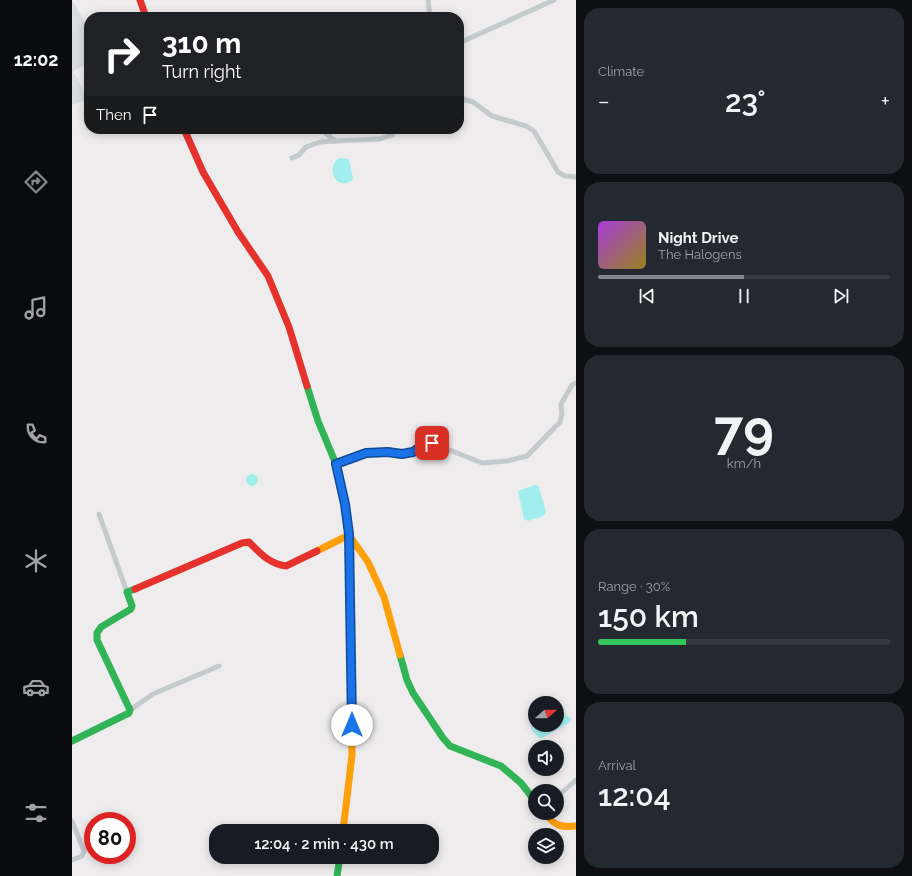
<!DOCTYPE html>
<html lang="en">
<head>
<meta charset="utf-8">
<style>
	body { margin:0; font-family:Raleway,sans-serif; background:#242831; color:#f1f3f6; height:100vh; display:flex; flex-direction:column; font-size:15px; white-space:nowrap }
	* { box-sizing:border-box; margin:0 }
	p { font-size:13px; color:#9ea1a6 }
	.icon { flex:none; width:22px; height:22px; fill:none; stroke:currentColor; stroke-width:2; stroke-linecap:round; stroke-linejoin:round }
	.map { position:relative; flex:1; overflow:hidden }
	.panel { display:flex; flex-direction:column; gap:8px; padding:8px; background:#0d0f14; width:336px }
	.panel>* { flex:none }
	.banner { position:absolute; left:12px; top:12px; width:380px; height:122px; border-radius:16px; box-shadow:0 2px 10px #0003; background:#202124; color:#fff; overflow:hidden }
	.needle { width:26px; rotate:70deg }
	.tools { position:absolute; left:456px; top:696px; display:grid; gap:8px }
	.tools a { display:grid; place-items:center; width:36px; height:36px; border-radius:50%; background:#171b24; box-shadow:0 2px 10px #0003; font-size:20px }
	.speed { position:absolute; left:12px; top:812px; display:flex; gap:8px; font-size:20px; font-weight:700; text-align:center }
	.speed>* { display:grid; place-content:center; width:52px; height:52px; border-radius:50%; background:#171b24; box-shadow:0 2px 10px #0003; line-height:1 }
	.speed .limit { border:6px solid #d22; background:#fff; color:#111 }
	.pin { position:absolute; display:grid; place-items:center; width:34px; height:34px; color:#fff; margin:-17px; border-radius:8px; box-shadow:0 2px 6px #0006 }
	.me { position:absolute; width:44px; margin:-22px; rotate:0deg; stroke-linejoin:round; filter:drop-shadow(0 0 3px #0008) }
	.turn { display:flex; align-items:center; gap:14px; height:84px; padding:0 12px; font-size:18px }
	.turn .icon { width:52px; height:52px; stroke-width:2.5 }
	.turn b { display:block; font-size:28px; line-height:34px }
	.then { display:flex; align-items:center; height:38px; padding:0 12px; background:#0003; gap:8px; font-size:15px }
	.big { font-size:30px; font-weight:600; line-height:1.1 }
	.panel .tile { flex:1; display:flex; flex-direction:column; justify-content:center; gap:6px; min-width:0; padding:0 14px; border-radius:16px; background:#242831 }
	.panel .dial { align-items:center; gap:0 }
	.dial b { font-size:52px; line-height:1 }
	.song { display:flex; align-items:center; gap:12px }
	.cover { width:48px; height:48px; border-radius:6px; background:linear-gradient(135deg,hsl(280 70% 55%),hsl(50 70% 35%)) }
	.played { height:4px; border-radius:2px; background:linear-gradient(90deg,#7f898d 50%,#363941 50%) }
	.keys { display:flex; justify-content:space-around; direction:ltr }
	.heat { display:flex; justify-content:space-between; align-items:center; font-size:22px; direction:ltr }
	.charge { height:6px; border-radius:3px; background:linear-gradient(90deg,#34c759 30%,#363941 0) }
	.trip { position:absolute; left:137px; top:824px; width:230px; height:40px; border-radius:16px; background:#171b24; box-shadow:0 2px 10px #0003; font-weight:600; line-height:40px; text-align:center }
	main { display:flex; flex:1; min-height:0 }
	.tabs { display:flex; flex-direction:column; width:72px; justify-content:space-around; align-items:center; background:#090b0e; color:#9ea1a6 }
	.tabs .icon { width:28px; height:28px }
	.tabs .selected { color:#7f898d }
	.tabs b { font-size:18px; color:#f1f3f6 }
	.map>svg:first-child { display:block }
</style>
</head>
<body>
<main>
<nav class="tabs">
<b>12:02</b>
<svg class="icon selected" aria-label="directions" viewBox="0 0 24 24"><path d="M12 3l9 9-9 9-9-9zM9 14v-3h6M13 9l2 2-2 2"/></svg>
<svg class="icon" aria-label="music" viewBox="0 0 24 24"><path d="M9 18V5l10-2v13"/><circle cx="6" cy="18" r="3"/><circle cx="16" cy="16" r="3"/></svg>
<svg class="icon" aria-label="phone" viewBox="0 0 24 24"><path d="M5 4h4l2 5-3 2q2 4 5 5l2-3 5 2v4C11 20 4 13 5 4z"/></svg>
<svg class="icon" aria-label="climate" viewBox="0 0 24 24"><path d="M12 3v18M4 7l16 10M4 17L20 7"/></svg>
<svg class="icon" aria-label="car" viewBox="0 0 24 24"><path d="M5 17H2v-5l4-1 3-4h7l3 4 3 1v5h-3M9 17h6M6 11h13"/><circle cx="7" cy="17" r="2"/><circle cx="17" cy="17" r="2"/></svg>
<svg class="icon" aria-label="filters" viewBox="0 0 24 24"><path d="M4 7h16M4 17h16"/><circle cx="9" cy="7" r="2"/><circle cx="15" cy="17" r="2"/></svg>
</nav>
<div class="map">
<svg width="504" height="876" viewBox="0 0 504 876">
	<rect width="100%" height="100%" fill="#eeeced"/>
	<polygon fill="#dbdddf" points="0,0 17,29 17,63 1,71 16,99 0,105"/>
	<g fill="#a0efee">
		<path d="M267,158l10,1 4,19 -1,3c-3,1 -7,3 -10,2 -10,-1 -13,-19 -3,-25z"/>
		<circle cx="180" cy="480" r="6"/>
		<polygon points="462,485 464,485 467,487 474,512 471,516 456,521 452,519 446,491"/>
		<polygon points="485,708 499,719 498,722 470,738 467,738 461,731 459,725 463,719 463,725 485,725"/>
	</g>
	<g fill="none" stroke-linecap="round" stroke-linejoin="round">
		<g stroke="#c5cacc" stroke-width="5">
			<polyline points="356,0 358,17"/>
			<polyline points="387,43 482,0"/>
			<polyline points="387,98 401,102 420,116 454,126 462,131 486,172 493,176 504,177"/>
			<polyline points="249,129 263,141 308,139 320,135 324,129"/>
			<polyline points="220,158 227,155 234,147 248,142 263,141"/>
			<path d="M264,464c17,-6 33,-12 51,-12 9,0 17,2 25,0 7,-2 11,-7 20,-9l50,20 25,-2 20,-5 33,-34 2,-8 -1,-10 11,-19 4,-2"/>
			<polyline points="27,514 55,592"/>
			<polyline points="58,710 81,694 147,666"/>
			<polyline points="485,797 504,780"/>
			<polyline points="0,821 12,851 10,856 0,860"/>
		</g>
		<g stroke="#30b455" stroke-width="7">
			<polyline points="235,386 246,421 264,464 273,504 277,535 278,615"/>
			<polyline points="328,655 335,680 341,693 371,738 378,746 429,766 449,783 463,801"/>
			<polyline points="0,741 57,713 58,710 25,640 25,633 29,627 59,609 60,606 55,592 63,589"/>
			<polyline points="265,876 268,857"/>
		</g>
		<g stroke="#ff9f0a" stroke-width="7">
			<polyline points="245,551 277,535 296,562 312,597 328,655"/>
			<path d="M472,813c11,12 15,15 32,13"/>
			<polyline points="271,831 280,755 278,615"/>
		</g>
		<g stroke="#e5322d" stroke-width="7">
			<polyline points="68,0 74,17"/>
			<polyline points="112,129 131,172 166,232 196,276 217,327 235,386"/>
			<path d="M63,589l107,-46 7,-1c11,11 20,22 37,24l31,-15"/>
		</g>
	</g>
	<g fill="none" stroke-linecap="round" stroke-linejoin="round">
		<g stroke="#114b97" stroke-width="10">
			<polyline id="route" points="280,725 277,534 273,504 264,464 294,453 316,452 330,454 341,452 352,445 360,443"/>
		</g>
		<use href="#route" stroke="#1a73e8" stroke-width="7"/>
	</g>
</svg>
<div class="tools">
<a><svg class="needle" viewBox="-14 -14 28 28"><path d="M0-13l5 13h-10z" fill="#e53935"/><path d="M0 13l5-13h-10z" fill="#9ea1a6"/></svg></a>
<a><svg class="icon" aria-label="sound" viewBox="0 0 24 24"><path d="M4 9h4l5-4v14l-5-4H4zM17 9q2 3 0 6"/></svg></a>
<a><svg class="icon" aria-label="search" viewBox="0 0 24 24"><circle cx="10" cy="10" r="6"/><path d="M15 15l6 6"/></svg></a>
<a><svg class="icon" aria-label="layers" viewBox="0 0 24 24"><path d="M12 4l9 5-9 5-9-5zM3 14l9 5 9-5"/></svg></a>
</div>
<div class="speed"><div class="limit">80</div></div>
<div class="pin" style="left:360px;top:443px;background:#d93025"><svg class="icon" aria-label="arrive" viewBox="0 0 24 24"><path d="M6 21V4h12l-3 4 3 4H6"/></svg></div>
<svg class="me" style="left:280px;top:725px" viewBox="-20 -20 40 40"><circle r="19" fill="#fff"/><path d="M0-13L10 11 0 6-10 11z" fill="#1a73e8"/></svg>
<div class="trip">12:04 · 2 min · 430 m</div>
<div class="banner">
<div class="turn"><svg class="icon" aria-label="right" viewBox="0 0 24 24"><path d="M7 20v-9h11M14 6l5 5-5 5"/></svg><div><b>310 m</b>Turn right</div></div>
<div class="then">Then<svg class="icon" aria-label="arrive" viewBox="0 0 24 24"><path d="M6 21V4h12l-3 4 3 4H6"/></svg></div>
</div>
</div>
<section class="panel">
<div class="tile"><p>Climate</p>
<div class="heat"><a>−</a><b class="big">23°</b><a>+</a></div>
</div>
<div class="tile">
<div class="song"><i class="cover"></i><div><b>Night Drive</b><p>The Halogens</p></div></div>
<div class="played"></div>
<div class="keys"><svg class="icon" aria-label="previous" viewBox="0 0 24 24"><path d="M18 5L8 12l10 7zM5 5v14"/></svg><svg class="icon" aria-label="pause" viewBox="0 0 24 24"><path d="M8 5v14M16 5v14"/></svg><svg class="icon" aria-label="next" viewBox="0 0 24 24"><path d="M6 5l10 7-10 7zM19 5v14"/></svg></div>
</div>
<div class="tile dial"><b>79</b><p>km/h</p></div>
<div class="tile"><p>Range · 30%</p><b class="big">150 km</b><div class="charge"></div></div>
<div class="tile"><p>Arrival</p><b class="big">12:04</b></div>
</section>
</main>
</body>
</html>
